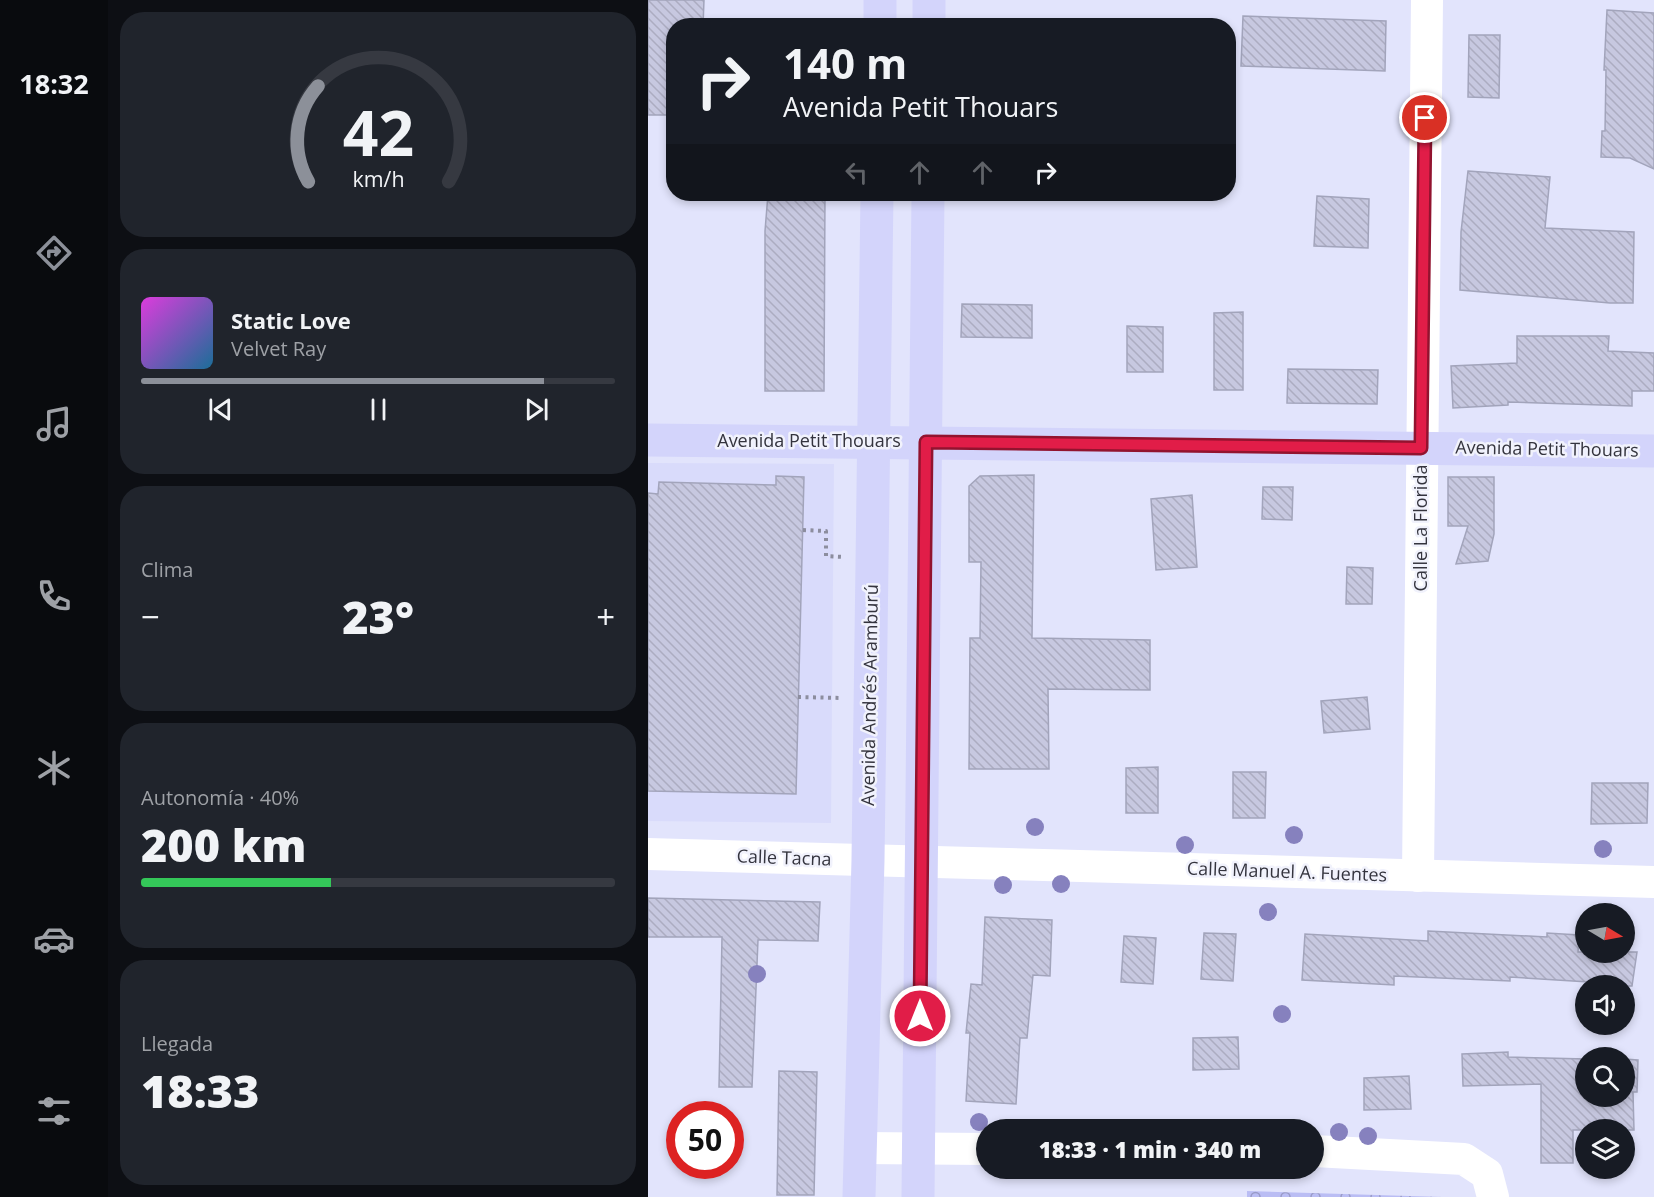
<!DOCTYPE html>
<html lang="es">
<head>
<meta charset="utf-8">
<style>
	body { margin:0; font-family:"Open Sans",sans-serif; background:#20242c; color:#f1f3f6; height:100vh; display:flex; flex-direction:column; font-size:22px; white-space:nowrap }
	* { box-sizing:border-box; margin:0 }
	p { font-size:20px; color:#9ea1a6 }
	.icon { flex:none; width:33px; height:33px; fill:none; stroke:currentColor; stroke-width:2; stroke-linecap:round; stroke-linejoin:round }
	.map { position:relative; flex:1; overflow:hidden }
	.sheet { display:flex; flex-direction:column; gap:12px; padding:12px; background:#0d0f14; width:540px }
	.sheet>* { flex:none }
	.top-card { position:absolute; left:18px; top:18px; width:570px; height:183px; border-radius:24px; box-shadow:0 3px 9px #0003; background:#171b24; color:#f1f3f6; overflow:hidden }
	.needle { width:39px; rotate:100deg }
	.buttons { position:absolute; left:927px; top:903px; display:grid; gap:12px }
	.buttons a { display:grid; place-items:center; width:60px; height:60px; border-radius:50%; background:#171b24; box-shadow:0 3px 9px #0003; font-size:30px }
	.speed { position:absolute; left:18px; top:1101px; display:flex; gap:12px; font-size:30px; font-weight:700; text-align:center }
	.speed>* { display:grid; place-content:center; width:78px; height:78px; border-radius:50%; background:#171b24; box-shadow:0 3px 9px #0003; line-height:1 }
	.speed .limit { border:9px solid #d22; background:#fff; color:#111 }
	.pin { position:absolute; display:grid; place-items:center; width:51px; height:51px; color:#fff; margin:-26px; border:3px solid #fff; border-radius:50%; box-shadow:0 2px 6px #0007 }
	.me { position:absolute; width:66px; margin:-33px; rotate:0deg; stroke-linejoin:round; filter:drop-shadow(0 0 4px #0008) }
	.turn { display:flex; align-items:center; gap:21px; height:126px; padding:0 18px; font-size:27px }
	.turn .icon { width:78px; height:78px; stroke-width:2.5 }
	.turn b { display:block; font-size:42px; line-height:51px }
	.lanes { display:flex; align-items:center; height:57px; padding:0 18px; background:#0003; justify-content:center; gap:30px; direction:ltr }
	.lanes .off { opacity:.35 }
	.big { font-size:45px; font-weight:800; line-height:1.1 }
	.sheet .card { flex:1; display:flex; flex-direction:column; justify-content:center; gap:9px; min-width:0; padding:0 21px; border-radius:24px; background:#20242c }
	.sheet .dial { align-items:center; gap:0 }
	.dial svg { height:156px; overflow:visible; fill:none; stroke:#363941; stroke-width:7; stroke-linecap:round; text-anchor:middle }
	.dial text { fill:#f1f3f6; stroke:none }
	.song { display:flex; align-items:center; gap:18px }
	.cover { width:72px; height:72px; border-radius:9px; background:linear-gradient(135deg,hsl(300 70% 55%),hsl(200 70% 35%)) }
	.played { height:6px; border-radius:3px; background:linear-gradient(90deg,#8c9099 85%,#363941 85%) }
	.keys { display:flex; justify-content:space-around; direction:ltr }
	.heat { display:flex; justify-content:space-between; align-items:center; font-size:33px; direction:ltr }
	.charge { height:9px; border-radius:4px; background:linear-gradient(90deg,#34c759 40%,#363941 0) }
	.trip { position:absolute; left:328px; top:1119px; width:348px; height:60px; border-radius:30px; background:#171b24; box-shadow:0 3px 9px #0003; font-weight:800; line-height:60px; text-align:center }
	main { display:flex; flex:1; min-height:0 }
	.menu { display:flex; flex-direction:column; width:108px; justify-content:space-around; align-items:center; background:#090b0e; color:#9ea1a6 }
	.menu .icon { width:42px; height:42px }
	.menu .selected { color:#8c9099 }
	.menu b { font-size:27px; color:#f1f3f6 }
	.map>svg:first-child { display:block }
</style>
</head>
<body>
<main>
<nav class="menu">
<b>18:32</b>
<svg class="icon selected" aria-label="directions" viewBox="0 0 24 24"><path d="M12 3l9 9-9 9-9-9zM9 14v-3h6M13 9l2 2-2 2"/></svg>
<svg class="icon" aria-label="music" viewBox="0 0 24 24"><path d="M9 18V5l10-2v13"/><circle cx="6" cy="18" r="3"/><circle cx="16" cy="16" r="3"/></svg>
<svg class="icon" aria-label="phone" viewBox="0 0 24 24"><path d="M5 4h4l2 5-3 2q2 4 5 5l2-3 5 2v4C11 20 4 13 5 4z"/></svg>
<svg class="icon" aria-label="climate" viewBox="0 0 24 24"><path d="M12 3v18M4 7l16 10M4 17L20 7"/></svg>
<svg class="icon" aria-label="car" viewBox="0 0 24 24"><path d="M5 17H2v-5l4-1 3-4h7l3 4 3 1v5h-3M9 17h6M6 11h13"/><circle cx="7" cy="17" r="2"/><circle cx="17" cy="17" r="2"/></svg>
<svg class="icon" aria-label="filters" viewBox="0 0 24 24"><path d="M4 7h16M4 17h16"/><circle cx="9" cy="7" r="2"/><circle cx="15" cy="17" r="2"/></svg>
</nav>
<section class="sheet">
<div class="card dial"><svg viewBox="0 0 100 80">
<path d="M14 69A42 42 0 1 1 86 69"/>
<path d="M14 69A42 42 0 0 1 19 20" stroke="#8c9099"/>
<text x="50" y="56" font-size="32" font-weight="700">42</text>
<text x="50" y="72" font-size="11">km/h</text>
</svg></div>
<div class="card">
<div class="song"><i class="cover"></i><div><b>Static Love</b><p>Velvet Ray</p></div></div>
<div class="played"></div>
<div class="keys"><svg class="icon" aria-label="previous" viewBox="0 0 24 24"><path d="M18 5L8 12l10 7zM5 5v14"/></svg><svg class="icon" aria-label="pause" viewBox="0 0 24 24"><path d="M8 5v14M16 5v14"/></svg><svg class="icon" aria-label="next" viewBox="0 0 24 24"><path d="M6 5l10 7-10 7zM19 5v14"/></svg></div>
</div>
<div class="card"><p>Clima</p>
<div class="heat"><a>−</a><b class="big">23°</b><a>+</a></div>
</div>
<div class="card"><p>Autonomía · 40%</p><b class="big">200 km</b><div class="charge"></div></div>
<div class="card"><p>Llegada</p><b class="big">18:33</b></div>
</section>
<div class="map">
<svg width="1006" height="1197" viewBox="0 0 1006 1197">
	<defs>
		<pattern id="park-crowns" width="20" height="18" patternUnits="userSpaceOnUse" patternTransform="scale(1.5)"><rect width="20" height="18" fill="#babdf4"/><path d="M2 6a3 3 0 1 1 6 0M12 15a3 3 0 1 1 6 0" fill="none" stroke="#989ac7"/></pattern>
		<pattern id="building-back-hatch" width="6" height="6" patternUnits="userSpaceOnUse" patternTransform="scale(1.5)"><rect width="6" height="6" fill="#c7c8e0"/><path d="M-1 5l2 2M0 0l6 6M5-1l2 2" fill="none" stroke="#acacc1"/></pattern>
	</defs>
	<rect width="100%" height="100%" fill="#e2e4fc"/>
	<polygon fill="#d9dbfb" points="0,463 186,464 183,823 0,821"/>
	<polygon fill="url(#park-crowns)" points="599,1191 794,1197 599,1197"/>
	<g fill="url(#building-back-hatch)" stroke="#a2a4bb" stroke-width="1.5">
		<polygon points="0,0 56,0 55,26 26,26 26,115 0,115"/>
		<polygon points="959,10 1006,13 1006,169 982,158 953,157 954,131 957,131 958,70 956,70"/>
		<polygon points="595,16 738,21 737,71 593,66"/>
		<polygon points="821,35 852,35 851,98 820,97"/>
		<polygon points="820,171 902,177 897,228 986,232 985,303 962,303 812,290 813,232"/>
		<polygon points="120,194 177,194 176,391 117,391 117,231"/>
		<polygon points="669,196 721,199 720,248 666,246"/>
		<polygon points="314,304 384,305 384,338 313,337"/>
		<polygon points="595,312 595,390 566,390 566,313"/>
		<polygon points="479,326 515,327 515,372 479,372"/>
		<polygon points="869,336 961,336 960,351 1006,353 1006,391 984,391 984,406 860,402 860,405 805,408 803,366 869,363"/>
		<polygon points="640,369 730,370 729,404 639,403"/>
		<polygon points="386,475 384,638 502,640 502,690 400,689 401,769 321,769 322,638 332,638 333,562 321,562 321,486 332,476"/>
		<polygon points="128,476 156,477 148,794 0,791 0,493 10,494 11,482 128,485"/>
		<polygon points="800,477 846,477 846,534 840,561 808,564 820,526 800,526"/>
		<polygon points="615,487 645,487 644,520 614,519"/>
		<polygon points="544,495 549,567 508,570 503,499"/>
		<polygon points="699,567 725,568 724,604 698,604"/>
		<polygon points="719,697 722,729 676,733 673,701"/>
		<polygon points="510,767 510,813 478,813 478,768"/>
		<polygon points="585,772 618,772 617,818 585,818"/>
		<polygon points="944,783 1000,783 999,823 943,824"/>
		<polygon points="0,898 172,902 170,941 110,940 104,1087 71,1087 74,937 0,937"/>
		<polygon points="337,917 404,920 402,976 385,975 379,1038 372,1038 368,1104 318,1101 322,1033 318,1033 323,984 334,985"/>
		<polygon points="780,931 899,937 899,933 931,935 930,952 989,952 984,986 957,986 957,983 862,977 862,981 746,976 746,985 654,980 657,934 780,941"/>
		<polygon points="556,933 588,934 585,981 553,979"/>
		<polygon points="476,936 508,938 505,984 473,982"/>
		<polygon points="590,1037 591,1069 545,1070 545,1038"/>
		<polygon points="860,1052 860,1057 938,1059 938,1096 976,1096 976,1059 990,1060 989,1092 985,1092 986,1130 925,1130 925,1163 893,1163 893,1084 815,1086 814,1054"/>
		<polygon points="131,1071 169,1072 166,1195 129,1195"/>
		<polygon points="761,1076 763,1109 716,1110 716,1078"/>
	</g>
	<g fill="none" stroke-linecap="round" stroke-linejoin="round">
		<g stroke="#8c8d9e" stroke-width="4" stroke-dasharray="3 4.5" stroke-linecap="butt">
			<polyline points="155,530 178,531 178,556 196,557"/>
			<polyline points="150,697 194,698"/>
		</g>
		<g stroke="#fff" stroke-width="32">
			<polyline points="0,854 1006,882"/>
			<polyline points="770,876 779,0"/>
			<polyline points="212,1148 339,1149"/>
			<polyline points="666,1151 816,1159 839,1174 845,1197"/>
		</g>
		<g stroke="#d3d4fb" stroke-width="33">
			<polyline points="232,26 232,0"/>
			<polyline points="281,26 281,0"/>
			<polyline points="0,440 1006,451"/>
			<polyline points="211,1197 220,860 229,194"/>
			<polyline points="270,1197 280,194"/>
		</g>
	</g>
	<g fill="#8681be">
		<circle cx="387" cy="827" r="9"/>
		<circle cx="646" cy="835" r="9"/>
		<circle cx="537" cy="845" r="9"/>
		<circle cx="955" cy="849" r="9"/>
		<circle cx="413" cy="884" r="9"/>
		<circle cx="355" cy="885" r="9"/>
		<circle cx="620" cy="912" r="9"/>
		<circle cx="109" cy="974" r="9"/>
		<circle cx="634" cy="1014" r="9"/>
		<circle cx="331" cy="1122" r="9"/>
		<circle cx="691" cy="1132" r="9"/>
		<circle cx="720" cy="1136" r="9"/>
	</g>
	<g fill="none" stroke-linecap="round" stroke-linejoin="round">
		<g stroke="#92132f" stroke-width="15">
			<polyline id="route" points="272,1016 278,442 773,448 777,118"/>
		</g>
		<use href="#route" stroke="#e11d48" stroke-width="10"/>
	</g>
	<g text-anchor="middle" stroke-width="5" stroke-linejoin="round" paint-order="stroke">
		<g font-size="18" fill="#34343e" stroke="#f1f2fc">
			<text x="161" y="447">Avenida Petit Thouars</text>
			<text transform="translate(899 449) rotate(1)" y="6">Avenida Petit Thouars</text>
			<text transform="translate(773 528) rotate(-90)" y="6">Calle La Florida</text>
			<text transform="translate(222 695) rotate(-89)" y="6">Avenida Andrés Aramburú</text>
			<text transform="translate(136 858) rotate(2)" y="6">Calle Tacna</text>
			<text transform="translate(639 872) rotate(2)" y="6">Calle Manuel A. Fuentes</text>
		</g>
	</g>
</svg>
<div class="buttons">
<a><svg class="needle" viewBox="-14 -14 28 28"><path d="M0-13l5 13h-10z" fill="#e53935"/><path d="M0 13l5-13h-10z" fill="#9ea1a6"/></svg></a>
<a><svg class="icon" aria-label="sound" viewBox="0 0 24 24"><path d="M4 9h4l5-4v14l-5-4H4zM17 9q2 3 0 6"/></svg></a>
<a><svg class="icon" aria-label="search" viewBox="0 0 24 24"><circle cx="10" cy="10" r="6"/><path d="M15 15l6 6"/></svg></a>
<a><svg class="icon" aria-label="layers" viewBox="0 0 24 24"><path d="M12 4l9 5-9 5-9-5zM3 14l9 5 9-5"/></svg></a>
</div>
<div class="speed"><div class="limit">50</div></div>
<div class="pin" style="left:777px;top:118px;background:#d93025"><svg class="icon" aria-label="arrive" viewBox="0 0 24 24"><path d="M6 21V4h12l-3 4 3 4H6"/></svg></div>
<svg class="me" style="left:272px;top:1016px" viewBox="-20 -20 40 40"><circle r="17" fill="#e11d48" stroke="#fff" stroke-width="3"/><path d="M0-11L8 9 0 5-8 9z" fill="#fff"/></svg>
<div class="trip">18:33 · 1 min · 340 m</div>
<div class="top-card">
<div class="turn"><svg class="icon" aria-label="right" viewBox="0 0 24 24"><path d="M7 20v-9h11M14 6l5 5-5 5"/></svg><div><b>140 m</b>Avenida Petit Thouars</div></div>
<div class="lanes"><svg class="icon off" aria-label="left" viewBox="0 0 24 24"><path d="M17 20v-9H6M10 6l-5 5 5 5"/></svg><svg class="icon off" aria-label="ahead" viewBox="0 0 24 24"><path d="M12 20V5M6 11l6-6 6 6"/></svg><svg class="icon off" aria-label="ahead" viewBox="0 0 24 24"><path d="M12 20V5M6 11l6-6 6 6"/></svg><svg class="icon" aria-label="right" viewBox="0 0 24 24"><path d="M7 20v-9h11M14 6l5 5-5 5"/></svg></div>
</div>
</div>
</main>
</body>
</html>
